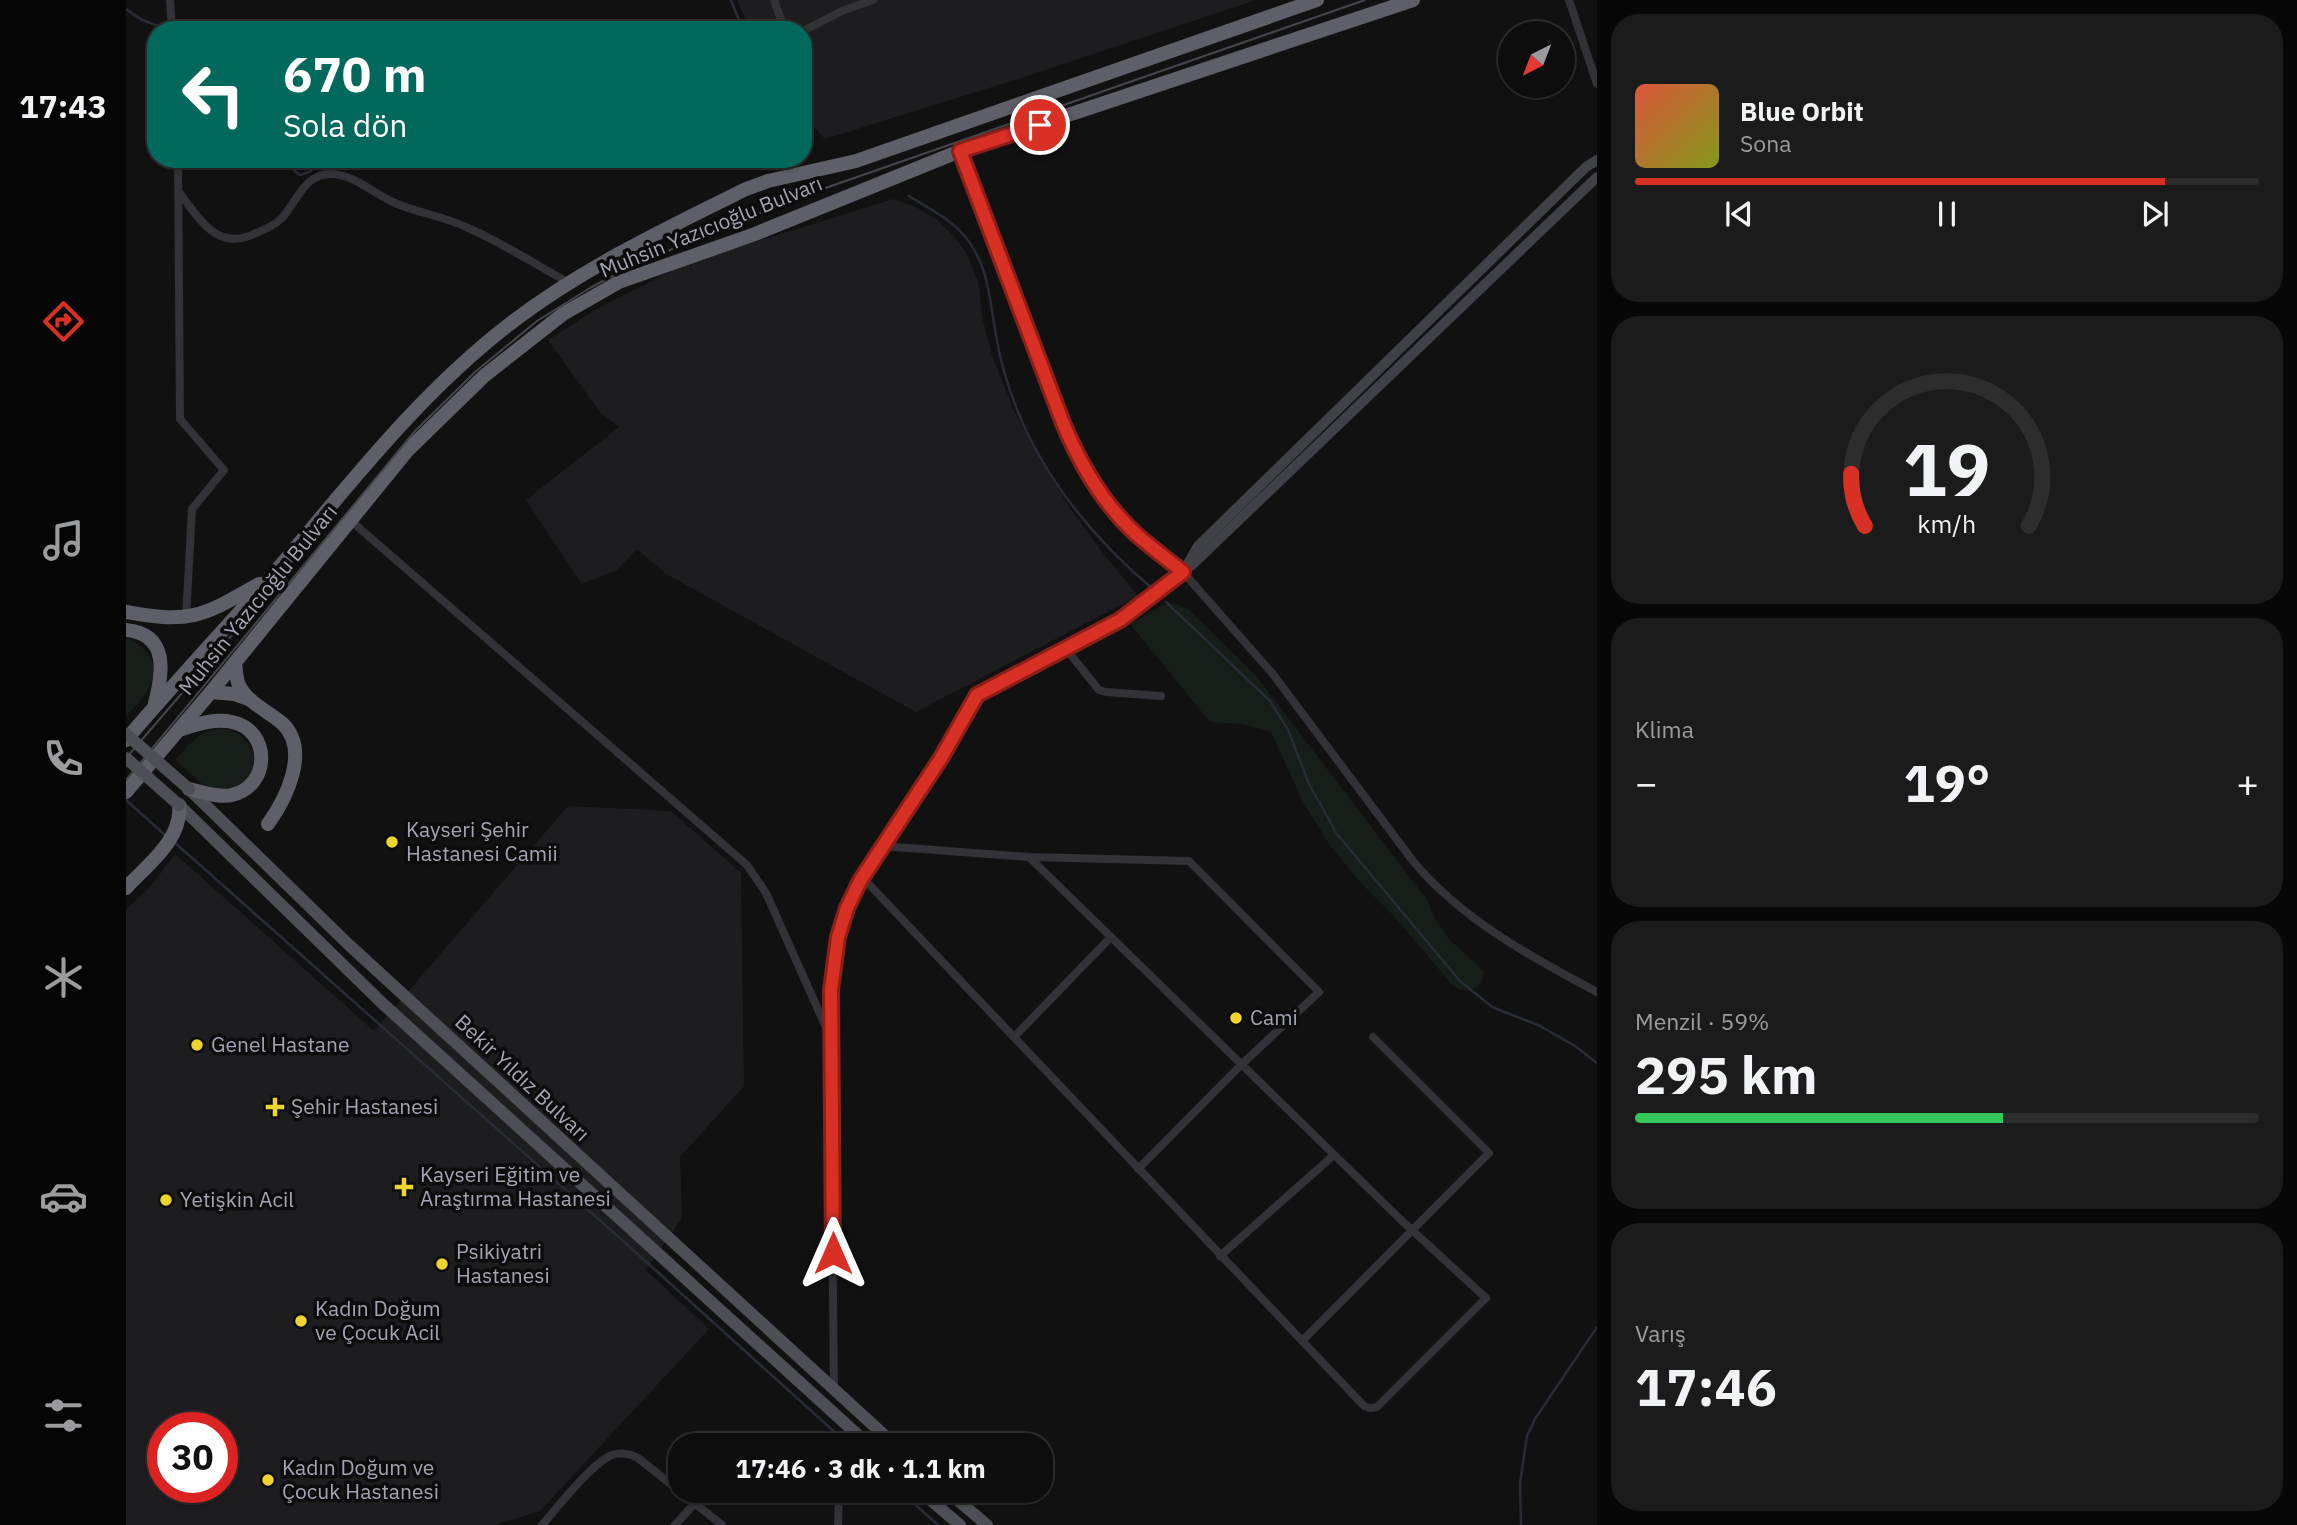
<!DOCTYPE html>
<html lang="tr">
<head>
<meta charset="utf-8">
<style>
	body { margin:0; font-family:"IBM Plex Sans",sans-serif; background:#1b1b1c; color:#f1f3f6; height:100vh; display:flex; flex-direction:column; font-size:26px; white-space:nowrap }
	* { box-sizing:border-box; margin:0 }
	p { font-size:23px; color:#9a9c9e }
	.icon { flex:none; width:38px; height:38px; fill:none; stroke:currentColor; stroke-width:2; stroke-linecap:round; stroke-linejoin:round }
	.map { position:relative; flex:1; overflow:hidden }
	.side { display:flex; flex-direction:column; gap:14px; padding:14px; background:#070708; width:700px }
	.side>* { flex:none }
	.guide { position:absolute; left:21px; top:21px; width:665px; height:147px; border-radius:28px; box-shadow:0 2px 5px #0004,0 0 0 2px #2d2d2e; background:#00695c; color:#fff; overflow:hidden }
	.needle { width:46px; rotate:222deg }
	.fabs { position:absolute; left:1372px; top:21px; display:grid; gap:14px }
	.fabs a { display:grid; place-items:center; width:77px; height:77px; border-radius:50%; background:#0d0d0e; box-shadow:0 2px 5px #0004,0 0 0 2px #2d2d2e; font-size:35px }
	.speed { position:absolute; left:21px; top:1412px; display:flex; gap:14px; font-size:35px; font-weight:700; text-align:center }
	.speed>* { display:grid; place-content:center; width:91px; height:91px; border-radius:50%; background:#0d0d0e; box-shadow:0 2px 5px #0004,0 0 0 2px #2d2d2e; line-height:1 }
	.speed .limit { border:10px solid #d22; background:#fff; color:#111 }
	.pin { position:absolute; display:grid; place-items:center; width:60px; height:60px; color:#fff; margin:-30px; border:4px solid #fff; border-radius:50%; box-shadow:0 2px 7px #0007 }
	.me { position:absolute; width:77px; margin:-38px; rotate:0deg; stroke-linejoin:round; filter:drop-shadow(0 0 5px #0008) }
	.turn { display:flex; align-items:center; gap:24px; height:147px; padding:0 21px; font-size:32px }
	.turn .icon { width:91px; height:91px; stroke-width:2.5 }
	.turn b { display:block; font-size:49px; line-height:60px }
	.big { font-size:52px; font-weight:700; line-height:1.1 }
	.side .tile { flex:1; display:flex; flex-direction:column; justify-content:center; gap:10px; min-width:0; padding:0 24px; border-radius:28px; background:#1b1b1c }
	.side .dial { align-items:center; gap:0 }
	.dial svg { height:182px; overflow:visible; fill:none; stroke:#2d2d2e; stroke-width:7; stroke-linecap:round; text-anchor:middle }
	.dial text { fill:#f1f3f6; stroke:none }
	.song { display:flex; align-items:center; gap:21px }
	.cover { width:84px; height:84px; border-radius:10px; background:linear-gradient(135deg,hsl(10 70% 55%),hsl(70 70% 35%)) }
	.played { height:7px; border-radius:4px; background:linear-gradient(90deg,#d93025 85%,#2d2d2e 85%) }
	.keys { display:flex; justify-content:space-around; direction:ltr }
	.heat { display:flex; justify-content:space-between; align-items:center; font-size:38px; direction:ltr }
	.charge { height:10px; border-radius:5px; background:linear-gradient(90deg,#34c759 59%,#2d2d2e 0) }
	.trip { position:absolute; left:542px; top:1433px; width:385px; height:70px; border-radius:28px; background:#0d0d0e; box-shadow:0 2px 5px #0004,0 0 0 2px #2d2d2e; font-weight:700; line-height:70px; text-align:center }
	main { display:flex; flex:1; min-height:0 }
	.dock { display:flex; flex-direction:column; width:126px; justify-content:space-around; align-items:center; background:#050506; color:#9a9c9e }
	.dock .icon { width:49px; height:49px }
	.dock .selected { color:#d93025 }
	.dock b { font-size:32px; color:#f1f3f6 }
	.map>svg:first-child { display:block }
</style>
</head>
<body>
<main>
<nav class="dock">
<b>17:43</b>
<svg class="icon selected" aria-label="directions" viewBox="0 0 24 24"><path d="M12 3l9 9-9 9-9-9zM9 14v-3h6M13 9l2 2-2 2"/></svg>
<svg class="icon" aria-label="music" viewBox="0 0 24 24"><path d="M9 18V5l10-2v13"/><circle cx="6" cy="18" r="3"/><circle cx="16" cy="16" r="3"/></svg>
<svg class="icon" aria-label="phone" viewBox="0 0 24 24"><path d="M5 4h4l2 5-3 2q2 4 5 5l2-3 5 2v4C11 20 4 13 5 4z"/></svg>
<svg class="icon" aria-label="climate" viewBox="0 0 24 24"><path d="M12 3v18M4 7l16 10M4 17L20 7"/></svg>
<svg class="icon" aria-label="car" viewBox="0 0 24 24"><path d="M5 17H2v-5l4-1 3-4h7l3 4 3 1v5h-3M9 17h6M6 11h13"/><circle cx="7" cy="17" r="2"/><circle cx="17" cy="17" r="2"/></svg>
<svg class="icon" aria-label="filters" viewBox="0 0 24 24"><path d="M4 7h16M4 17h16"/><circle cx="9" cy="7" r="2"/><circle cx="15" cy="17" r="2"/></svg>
</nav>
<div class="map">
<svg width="1471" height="1525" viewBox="0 0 1471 1525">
	<rect width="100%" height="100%" fill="#111112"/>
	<g fill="#1d1d1f" fill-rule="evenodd">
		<polygon points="611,0 1130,0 895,78 699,139 677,116 677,30 624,30"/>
		<polygon points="767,199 790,207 811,220 827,235 840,252 852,281 857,320 866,356 890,415 915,462 944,508 977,553 1012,596 790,712 540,574 511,549 491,570 456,584 400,500 493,427 474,412 422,340 469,310 543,272 593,253"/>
		<path d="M442,806l103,5 70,62 3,213 -64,71 2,61 -36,52 63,59 -169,182 -45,14h-369v-615l24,-23 25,-33 199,177zM37,1428h59v60h-59z"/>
	</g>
	<g fill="#171d19">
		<path d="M1047,603l15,6 69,68 171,224 6,16 15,22 35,32c-1,18 -15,25 -31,15l-59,-70 -33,-33 -30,-36 -28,-45 -32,-70 -29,-8 -32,-2 -80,-98 33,-19z"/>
		<path d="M0,638c20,6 35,28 24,48 -5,11 -16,21 -24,31z"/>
		<path d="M95,728c23,2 42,26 28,48 -5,8 -14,11 -22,15l-24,-6 -28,-25c14,-15 25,-30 46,-32z"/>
	</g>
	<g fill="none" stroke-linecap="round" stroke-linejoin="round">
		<g stroke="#282c35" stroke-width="2.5">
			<polyline points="605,0 617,30"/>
			<polyline points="0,9 16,20 44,30"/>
			<polyline points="590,30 613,22"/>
			<polyline points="677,132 687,138"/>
			<polyline points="154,159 174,175 183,172 200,159"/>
			<path d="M783,196c17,11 38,21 52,36 28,30 28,65 35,103 4,27 12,52 22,77 29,71 79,130 137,179"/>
			<polyline points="1040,602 1144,701 1162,730 1183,784 1211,834 1334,981 1366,1007 1414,1026 1449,1046 1471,1063"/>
			<polyline points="0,800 39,835"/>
			<polyline points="47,841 505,1248 724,1446"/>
			<polyline points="774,1491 812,1525"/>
			<polyline points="1395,1525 1394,1483 1401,1436 1409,1419 1471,1327"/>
		</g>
		<g stroke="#323237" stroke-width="8">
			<polyline points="44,0 46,30"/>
			<polyline points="648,0 656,22 663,30"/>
			<polyline points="1443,0 1471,84"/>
			<polyline points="677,31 716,11 747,0"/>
			<path d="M834,151l110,289 28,49 24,31 61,52 89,101 141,188c48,58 118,96 184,131"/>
			<polyline points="52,159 54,419 98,470 66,509 60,618"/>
			<path d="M53,192c18,24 36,57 70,44 12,-5 24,-9 33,-18 15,-16 22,-45 50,-44 23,1 42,20 63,29 23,10 48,13 71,24 35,15 69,37 103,56"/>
			<polyline points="224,520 621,865 640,893 703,1034"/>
			<polyline points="940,649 973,690 980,692 1035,696"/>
			<polyline points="756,846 903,857 1063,861 1193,992 1116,1064 1012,1169"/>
			<polyline points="736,877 1238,1406 1244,1408 1251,1407 1360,1298 1275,1220 903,857"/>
			<polyline points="888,1037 985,937"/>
			<polyline points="1094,1256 1208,1155"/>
			<polyline points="1176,1341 1363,1153 1247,1037"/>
			<polyline points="708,1389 704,1013 709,952 716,922 727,894 741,868 815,758 851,695 994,620 1057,572"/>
			<path d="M416,1525c15,-17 51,-63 70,-70 9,-3 18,-1 26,3l84,67"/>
			<polyline points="549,1525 569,1503"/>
			<polyline points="712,1525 713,1491"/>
		</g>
		<g stroke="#404047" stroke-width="10">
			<polyline points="1065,566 1471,177"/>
			<polyline points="1057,572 1072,546 1460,167 1471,160"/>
		</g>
		<g stroke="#4e4e56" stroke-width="12">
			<polyline points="63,789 222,944 770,1446"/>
			<polyline points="53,805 256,1003 744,1446"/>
			<polyline points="794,1491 834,1525"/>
			<polyline points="821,1491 861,1525"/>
		</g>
		<g stroke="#5e5f68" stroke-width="14">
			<path d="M0,612c66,12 77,4 133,-28"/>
			<path d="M0,630c43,4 37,43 29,73"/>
			<path d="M109,663c1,7 1,15 4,22 7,17 31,27 44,39 27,27 3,75 -15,100"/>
			<polyline points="85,692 108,694 125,700"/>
			<path d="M53,730c16,-5 35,-12 53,-8 39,8 39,64 0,73 -12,3 -30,-3 -43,-6"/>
			<path d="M0,740c50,-59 104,-116 155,-175 72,-85 141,-174 230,-242 72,-55 154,-94 235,-134l22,-8 88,-20 461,-161"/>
			<polyline points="0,792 85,692 281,451 358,376 437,314 493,282 629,234 834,151 1287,0"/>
			<path d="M0,888c21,-23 57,-49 53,-83"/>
		</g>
		<g stroke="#45454c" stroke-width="2">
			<polyline points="0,758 144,591"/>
			<polyline points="0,780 289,431 349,372 411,321 464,288 505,266 668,199 1239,0"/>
		</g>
		<g stroke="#4e4e56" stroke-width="12">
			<polyline points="0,734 63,789"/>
			<polyline points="0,758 53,805"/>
		</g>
	</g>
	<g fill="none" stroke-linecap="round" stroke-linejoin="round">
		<g stroke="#8d1f18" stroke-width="18">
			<path id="route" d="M707,1253l-2,-263 7,-53 9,-29 13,-27 81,-123 36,-63 143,-75 63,-48c-15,-12 -31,-24 -46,-37 -33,-30 -57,-71 -74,-112l-103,-272 80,-26"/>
		</g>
		<use href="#route" stroke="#d93025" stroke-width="12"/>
	</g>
	<g fill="#eed42d" stroke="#0c0c0d" stroke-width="2.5">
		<circle cx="266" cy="842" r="7"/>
		<circle cx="1110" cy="1018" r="7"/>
		<circle cx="71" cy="1045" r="7"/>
		<path d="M145.5 1096.5h7v7h7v7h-7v7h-7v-7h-7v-7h7z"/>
		<path d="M274.5 1176.5h7v7h7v7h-7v7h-7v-7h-7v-7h7z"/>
		<circle cx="40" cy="1200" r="7"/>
		<circle cx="316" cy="1264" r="7"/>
		<circle cx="175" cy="1321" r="7"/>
		<circle cx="142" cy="1480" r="7"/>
	</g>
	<g text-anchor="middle" stroke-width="7" stroke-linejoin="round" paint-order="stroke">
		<g font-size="21" fill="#a2a4b3" stroke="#0c0c0d">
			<text transform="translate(585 227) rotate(-22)" y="7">Muhsin Yazıcıoğlu Bulvarı</text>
			<text transform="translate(132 600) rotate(-51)" y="7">Muhsin Yazıcıoğlu Bulvarı</text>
			<text transform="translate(396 1078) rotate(43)" y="7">Bekir Yıldız Bulvarı</text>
		</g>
		<g font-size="21" fill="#a2a4b3" stroke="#0c0c0d" text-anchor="start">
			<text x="280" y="837">Kayseri Şehir<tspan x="280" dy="24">Hastanesi Camii</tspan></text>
			<text x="1124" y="1025">Cami</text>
			<text x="85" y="1052">Genel Hastane</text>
			<text x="165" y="1114">Şehir Hastanesi</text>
			<text x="294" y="1182">Kayseri Eğitim ve<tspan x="294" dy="24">Araştırma Hastanesi</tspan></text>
			<text x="54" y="1207">Yetişkin Acil</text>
			<text x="330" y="1259">Psikiyatri<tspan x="330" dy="24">Hastanesi</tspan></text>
			<text x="189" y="1316">Kadın Doğum<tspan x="189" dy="24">ve Çocuk Acil</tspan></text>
			<text x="156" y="1475">Kadın Doğum ve<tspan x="156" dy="24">Çocuk Hastanesi</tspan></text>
		</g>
	</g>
</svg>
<div class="fabs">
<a><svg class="needle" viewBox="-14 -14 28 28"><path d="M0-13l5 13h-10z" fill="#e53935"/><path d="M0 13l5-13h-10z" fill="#9a9c9e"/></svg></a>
</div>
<div class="speed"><div class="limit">30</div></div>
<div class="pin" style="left:914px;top:125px;background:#d93025"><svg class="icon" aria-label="arrive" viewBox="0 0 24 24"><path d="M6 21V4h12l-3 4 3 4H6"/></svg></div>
<svg class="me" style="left:707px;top:1253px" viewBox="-20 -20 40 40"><path d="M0-17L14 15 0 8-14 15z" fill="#d93025" stroke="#fff" stroke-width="4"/></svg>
<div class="trip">17:46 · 3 dk · 1.1 km</div>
<div class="guide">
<div class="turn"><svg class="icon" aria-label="left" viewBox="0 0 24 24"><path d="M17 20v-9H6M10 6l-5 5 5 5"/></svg><div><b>670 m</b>Sola dön</div></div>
</div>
</div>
<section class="side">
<div class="tile">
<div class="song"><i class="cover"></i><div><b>Blue Orbit</b><p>Sona</p></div></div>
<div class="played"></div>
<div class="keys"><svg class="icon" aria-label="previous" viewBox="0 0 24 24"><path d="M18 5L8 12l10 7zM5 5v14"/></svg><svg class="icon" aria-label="pause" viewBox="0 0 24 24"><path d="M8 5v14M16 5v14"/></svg><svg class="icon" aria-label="next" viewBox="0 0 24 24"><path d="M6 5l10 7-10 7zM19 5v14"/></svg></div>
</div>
<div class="tile dial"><svg viewBox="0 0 100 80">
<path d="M14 69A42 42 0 1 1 86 69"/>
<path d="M14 69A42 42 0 0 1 8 46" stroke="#d93025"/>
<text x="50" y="56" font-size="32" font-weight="700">19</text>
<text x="50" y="72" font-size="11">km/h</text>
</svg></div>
<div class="tile"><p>Klima</p>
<div class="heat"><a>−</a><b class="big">19°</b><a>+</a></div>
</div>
<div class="tile"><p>Menzil · 59%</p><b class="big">295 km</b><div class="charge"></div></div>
<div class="tile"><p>Varış</p><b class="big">17:46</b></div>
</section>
</main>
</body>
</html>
